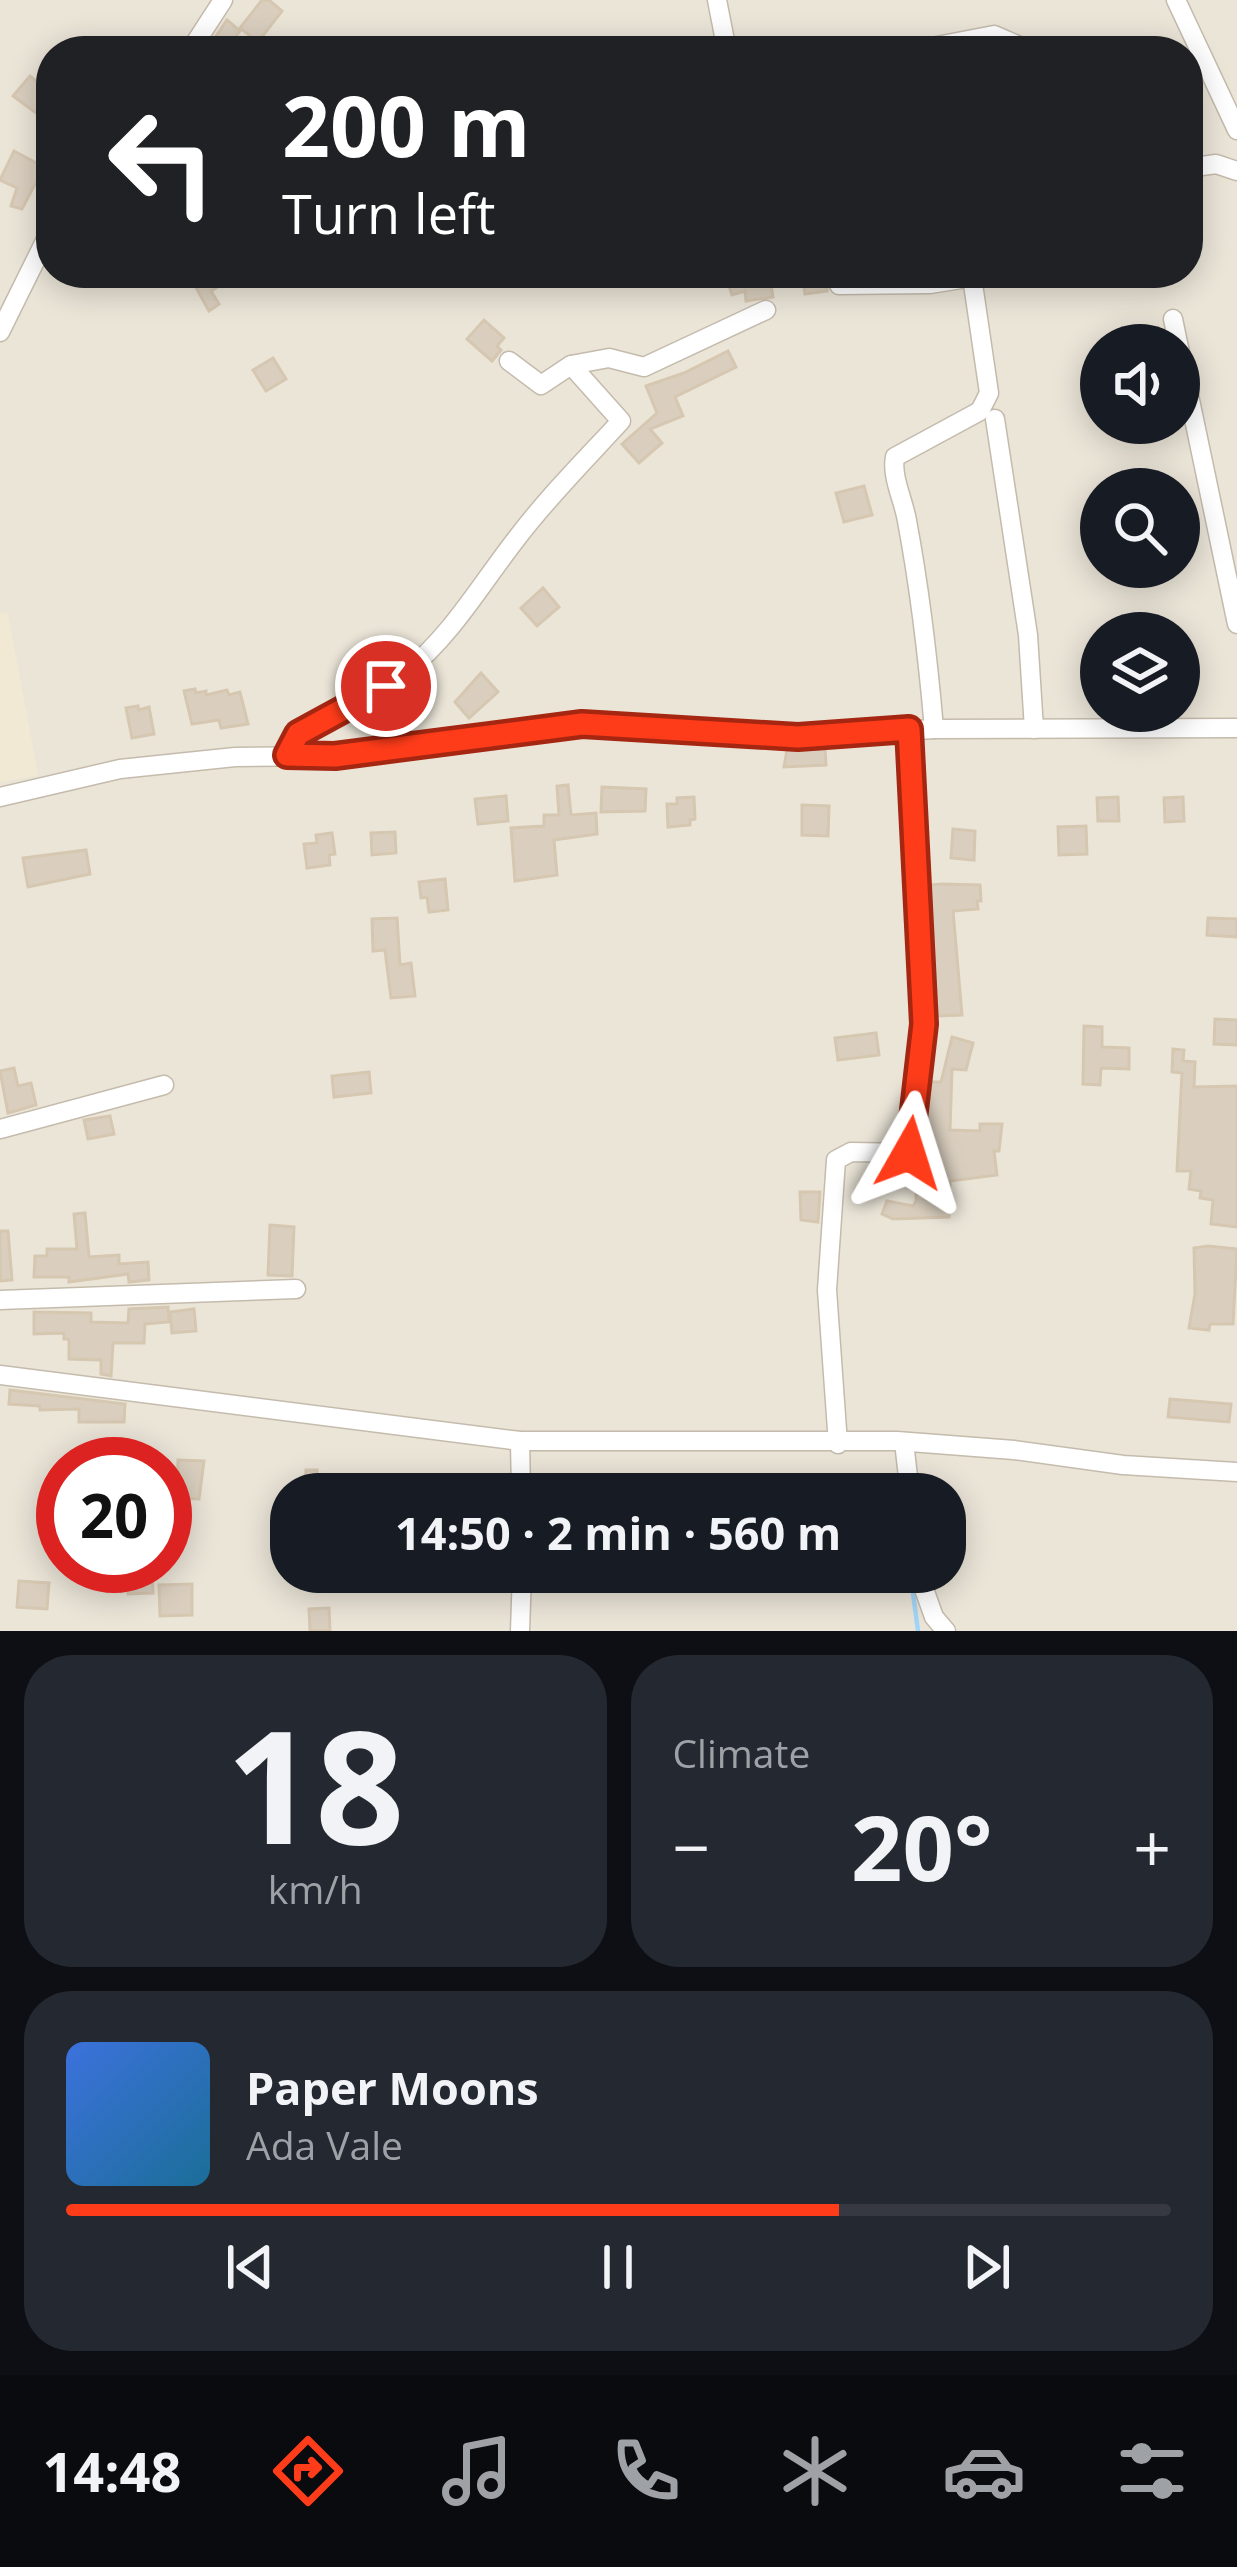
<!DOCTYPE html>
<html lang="en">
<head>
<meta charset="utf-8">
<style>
	body { margin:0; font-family:"Open Sans",sans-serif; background:#242831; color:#f1f3f6; height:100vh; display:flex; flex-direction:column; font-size:45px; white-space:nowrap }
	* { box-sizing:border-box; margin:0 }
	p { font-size:39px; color:#9ea1a6 }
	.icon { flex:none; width:66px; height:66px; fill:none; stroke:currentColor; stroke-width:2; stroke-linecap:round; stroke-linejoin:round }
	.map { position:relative; height:1631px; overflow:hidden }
	.drawer { display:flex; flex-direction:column; gap:24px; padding:24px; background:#0d0f14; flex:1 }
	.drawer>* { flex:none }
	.hud { position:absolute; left:36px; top:36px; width:1167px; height:252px; border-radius:48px; box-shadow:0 6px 30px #0003; background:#202124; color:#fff; overflow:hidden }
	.controls { position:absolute; left:1080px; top:324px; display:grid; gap:24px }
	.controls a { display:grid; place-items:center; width:120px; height:120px; border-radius:50%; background:#171b24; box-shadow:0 6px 30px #0003; font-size:60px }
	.speed { position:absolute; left:36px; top:1437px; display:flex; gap:24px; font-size:60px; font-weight:700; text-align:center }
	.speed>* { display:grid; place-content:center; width:156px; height:156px; border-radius:50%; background:#171b24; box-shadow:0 6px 30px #0003; line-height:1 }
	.speed .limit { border:18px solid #d22; background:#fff; color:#111 }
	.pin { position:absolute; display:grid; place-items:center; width:102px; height:102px; color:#fff; margin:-51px; border:6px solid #fff; border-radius:50%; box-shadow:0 3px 12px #0007 }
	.me { position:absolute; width:132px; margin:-66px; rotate:6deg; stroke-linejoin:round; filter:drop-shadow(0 0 9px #0008) }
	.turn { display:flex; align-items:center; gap:42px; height:252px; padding:0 48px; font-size:54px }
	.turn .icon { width:156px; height:156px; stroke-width:2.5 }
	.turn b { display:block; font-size:84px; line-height:102px }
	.big { font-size:90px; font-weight:700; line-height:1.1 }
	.drawer .card { flex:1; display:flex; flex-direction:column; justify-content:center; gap:18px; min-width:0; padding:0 42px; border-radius:48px; background:#242831 }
	.drawer .dial { align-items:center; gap:0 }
	.dial b { font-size:156px; line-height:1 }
	.song { display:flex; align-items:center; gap:36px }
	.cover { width:144px; height:144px; border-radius:18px; background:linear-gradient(135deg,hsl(220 70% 55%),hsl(200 70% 35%)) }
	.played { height:12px; border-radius:6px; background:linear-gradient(90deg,#ff3c1a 70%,#363941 70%) }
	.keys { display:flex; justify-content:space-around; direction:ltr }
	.heat { display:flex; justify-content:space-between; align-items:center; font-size:66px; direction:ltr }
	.drawer .tiles { flex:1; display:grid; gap:24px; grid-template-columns:1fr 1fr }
	.card:last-child { grid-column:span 2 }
	.trip { position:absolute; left:270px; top:1473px; width:696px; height:120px; border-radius:48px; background:#171b24; box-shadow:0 6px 30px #0003; font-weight:700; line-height:120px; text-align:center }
	.menu { display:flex; height:192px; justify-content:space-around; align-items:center; background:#090b0e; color:#9ea1a6 }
	.menu .icon { width:84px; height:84px }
	.menu .selected { color:#ff3c1a }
	.menu b { font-size:54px; color:#f1f3f6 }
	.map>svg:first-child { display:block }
</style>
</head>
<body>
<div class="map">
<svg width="1237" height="1631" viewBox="0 0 1237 1631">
	<rect width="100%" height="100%" fill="#f7f3eb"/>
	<path fill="#ebe5d8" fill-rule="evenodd" d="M0,0h1237v1631h-1237zM51,51h1137v222h-1137zM1101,345h78v78h-78zM1101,489h78v78h-78zM1101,633h78v78h-78zM63,1464h102v102h-102zM291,1494h654v78h-654z"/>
	<polygon fill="#f1e9d4" points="0,613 8,614 38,775 0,782"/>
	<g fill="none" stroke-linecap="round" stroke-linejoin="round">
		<polyline stroke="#a2d5f8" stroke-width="4.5" points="911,1578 918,1631"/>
	</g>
	<g fill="#dacfbf" stroke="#d6c7b1" stroke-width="3">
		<polygon points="262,0 269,0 282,11 258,42 240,28"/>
		<polygon points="227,20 240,31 225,51 206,51"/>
		<polygon points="30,76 51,94 36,113 13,96"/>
		<polygon points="14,151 44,167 22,209 11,206 17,188 0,180"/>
		<polygon points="188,273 241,273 211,291 219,304 209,311"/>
		<polygon points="725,273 769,273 773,297 746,301 745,291 732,295"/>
		<polygon points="802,273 827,273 827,291 805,294"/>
		<polygon points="484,320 504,338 497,346 501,350 492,361 467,339"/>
		<polygon points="728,351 736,367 675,397 683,416 650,429 662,443 639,463 622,444 657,413 646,386 684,373"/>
		<polygon points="273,358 286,379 266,391 253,370"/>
		<polygon points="864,486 872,515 844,522 836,493"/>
		<polygon points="543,588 559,607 537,626 521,608"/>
		<polygon points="481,673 498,692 469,718 455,702"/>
		<polygon points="195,689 196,693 206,691 206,695 227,690 229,695 240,692 248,724 221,728 219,720 192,724 184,691"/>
		<polygon points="138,706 139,710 149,707 154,734 132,738 126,708"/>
		<polygon points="825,749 826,765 784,767 787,750"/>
		<polygon points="568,785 571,815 596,813 597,834 554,840 557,875 515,881 511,828 544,826 544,815 559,815 557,786"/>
		<polygon points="602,787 646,789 645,811 601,812"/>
		<polygon points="506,796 508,821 478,824 475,799"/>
		<polygon points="694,797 695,819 690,820 690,825 668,827 667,804 677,804 677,798"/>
		<polygon points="1118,797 1119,821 1098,821 1097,798"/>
		<polygon points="1183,797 1184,821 1165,822 1164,798"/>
		<polygon points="802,805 829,806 828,836 802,835"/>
		<polygon points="1086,826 1087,854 1059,855 1058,827"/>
		<polygon points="953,829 975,831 974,860 951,858"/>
		<polygon points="395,832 396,853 372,855 371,833"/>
		<polygon points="332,833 335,854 329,855 330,865 307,868 304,844 317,843 316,835"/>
		<polygon points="86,850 90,874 28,887 23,858"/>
		<polygon points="445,879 448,910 429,912 427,897 421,898 419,882"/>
		<polygon points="942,884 980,885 981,901 977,901 978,909 953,911 962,1015 937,1016 930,885"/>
		<polygon points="397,918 400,965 411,963 415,996 391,998 385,950 373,951 372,919"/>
		<polygon points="1208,918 1237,919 1237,937 1207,935"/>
		<polygon points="1215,1019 1237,1020 1237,1045 1214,1044"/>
		<polygon points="1084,1026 1102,1027 1102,1047 1129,1048 1129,1069 1101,1068 1100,1085 1083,1084"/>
		<polygon points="876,1033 879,1055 838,1060 835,1038"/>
		<polygon points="952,1037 973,1043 966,1070 952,1069 950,1130 980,1131 980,1124 1002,1124 999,1151 994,1151 997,1175 950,1181 949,1217 893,1219 882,1214 887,1201 913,1206 916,1201 917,1163 922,1155 931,1082 941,1082"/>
		<polygon points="1173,1049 1184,1050 1183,1061 1195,1062 1194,1087 1237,1086 1237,1227 1211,1224 1213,1200 1200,1198 1201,1191 1189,1189 1191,1171 1177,1171 1182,1073 1172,1072"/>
		<polygon points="14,1068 18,1086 31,1083 36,1105 8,1113 0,1071"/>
		<polygon points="369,1072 371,1093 334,1097 332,1076"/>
		<polygon points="110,1116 114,1134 88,1139 84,1120"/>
		<polygon points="800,1192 820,1192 818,1222 801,1220"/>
		<polygon points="85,1213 89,1257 119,1255 119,1264 148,1262 149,1280 129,1282 128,1274 69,1282 69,1277 34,1277 35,1256 47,1256 47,1249 77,1249 74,1214"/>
		<polygon points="270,1225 294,1227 292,1276 268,1275"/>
		<polygon points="0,1231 8,1231 12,1280 0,1281"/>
		<polygon points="1208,1246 1237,1249 1233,1324 1210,1324 1209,1330 1189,1328 1195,1294 1194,1248"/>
		<polygon points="168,1307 169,1322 145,1324 144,1343 113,1343 111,1376 101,1374 101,1360 69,1359 69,1339 64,1339 64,1333 34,1334 34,1312 91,1313 91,1322 128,1323 129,1309"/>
		<polygon points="194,1309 196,1331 172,1333 170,1312"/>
		<polygon points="10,1390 125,1404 124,1422 79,1422 79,1409 40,1410 40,1406 9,1404"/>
		<polygon points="1170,1399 1231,1404 1229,1422 1168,1417"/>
		<polygon points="178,1460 204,1461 199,1499 177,1498"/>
		<polygon points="306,1470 317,1470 317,1475 336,1476 335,1494 316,1494 316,1489 305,1488"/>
		<polygon points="127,1566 152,1566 153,1593 128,1594"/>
		<polygon points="19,1581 49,1583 47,1609 17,1607"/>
		<polygon points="192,1584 192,1615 160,1616 159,1585"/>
		<polygon points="329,1608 330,1631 310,1631 309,1609"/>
	</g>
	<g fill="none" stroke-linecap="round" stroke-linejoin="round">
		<g stroke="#c4bbac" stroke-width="21">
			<g id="minor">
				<polyline points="717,0 727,51"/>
				<polyline points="1176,0 1237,130"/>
				<polyline points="190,51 223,0"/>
				<polyline points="911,51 994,35 1031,51"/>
				<polyline points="1188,168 1216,164 1237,171"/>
				<polyline points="839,285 930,284 998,273"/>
				<polyline points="1173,319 1237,624"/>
				<polyline points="0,332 51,229"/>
				<polyline points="571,365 609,358 644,367 766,310"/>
				<polyline points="995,419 1028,635 1034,729"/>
				<path d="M934,729c-6,-70 -14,-139 -27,-208 -3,-20 -16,-44 -12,-64l85,-46 9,-18 -17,-116"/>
				<path d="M287,755c22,-41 83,-54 119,-83 46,-37 75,-88 111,-134 31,-41 69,-79 104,-117l-50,-56 -30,20 -32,-24"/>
				<polyline points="0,797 120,769 235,757 335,756 582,724 798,737 934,729 1237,728"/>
				<polyline points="0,1129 164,1085"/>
				<polyline points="0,1300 296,1289"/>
				<polyline points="0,1375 520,1441 897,1441 1014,1450 1123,1465 1237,1472"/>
				<polyline points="520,1441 521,1494"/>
				<polyline points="904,1442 910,1494"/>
				<polyline points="838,1444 827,1290 836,1160 851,1152 909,1153 924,1024 909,729"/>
				<polyline points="918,1572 934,1617 946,1631"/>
				<polyline points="520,1631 522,1572"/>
			</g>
		</g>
		<use href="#minor" stroke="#fff" stroke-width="18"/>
	</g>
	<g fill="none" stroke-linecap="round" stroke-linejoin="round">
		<g stroke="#a62711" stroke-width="30">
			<polyline id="route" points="386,686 298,734 287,755 335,756 582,724 798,737 909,729 924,1024 909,1153"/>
		</g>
		<use href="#route" stroke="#ff3c1a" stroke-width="21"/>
	</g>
</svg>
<div class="controls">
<a><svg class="icon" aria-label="sound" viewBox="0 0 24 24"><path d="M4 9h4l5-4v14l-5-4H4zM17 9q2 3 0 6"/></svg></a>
<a><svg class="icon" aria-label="search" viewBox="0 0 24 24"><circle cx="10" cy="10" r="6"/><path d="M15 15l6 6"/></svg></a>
<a><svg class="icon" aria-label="layers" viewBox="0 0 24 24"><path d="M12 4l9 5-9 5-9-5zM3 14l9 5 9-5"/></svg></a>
</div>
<div class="speed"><div class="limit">20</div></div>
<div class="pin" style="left:386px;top:686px;background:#d93025"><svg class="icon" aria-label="arrive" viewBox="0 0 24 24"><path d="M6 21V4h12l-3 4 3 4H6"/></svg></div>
<svg class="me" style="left:909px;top:1153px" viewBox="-20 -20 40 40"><path d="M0-17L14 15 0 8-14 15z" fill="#ff3c1a" stroke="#fff" stroke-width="4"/></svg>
<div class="trip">14:50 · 2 min · 560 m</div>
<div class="hud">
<div class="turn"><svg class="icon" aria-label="left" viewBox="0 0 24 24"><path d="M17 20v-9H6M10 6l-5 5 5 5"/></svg><div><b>200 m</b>Turn left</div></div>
</div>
</div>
<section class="drawer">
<div class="tiles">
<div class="card dial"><b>18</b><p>km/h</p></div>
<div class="card"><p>Climate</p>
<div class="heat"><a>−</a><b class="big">20°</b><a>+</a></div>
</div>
<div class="card">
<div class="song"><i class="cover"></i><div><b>Paper Moons</b><p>Ada Vale</p></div></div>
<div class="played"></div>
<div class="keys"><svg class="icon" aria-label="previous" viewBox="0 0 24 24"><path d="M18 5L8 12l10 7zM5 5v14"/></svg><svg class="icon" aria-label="pause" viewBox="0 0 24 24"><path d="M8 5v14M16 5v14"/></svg><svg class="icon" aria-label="next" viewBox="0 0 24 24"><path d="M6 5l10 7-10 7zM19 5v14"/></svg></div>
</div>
</div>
</section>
<nav class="menu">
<b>14:48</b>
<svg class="icon selected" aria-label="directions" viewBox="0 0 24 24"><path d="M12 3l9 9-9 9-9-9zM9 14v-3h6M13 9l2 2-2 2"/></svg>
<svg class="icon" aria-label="music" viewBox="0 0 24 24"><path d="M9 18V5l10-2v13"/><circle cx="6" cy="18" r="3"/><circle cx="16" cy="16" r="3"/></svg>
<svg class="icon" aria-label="phone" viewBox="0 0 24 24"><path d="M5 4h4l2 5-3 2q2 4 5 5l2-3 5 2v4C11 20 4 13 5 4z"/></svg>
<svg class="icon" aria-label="climate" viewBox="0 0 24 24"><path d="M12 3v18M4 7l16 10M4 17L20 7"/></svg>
<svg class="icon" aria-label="car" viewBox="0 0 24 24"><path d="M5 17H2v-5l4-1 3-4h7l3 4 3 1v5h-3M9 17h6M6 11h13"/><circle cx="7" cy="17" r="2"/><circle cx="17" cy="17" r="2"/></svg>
<svg class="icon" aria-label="filters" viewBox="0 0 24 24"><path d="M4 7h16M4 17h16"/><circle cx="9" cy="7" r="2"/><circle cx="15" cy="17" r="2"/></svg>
</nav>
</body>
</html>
